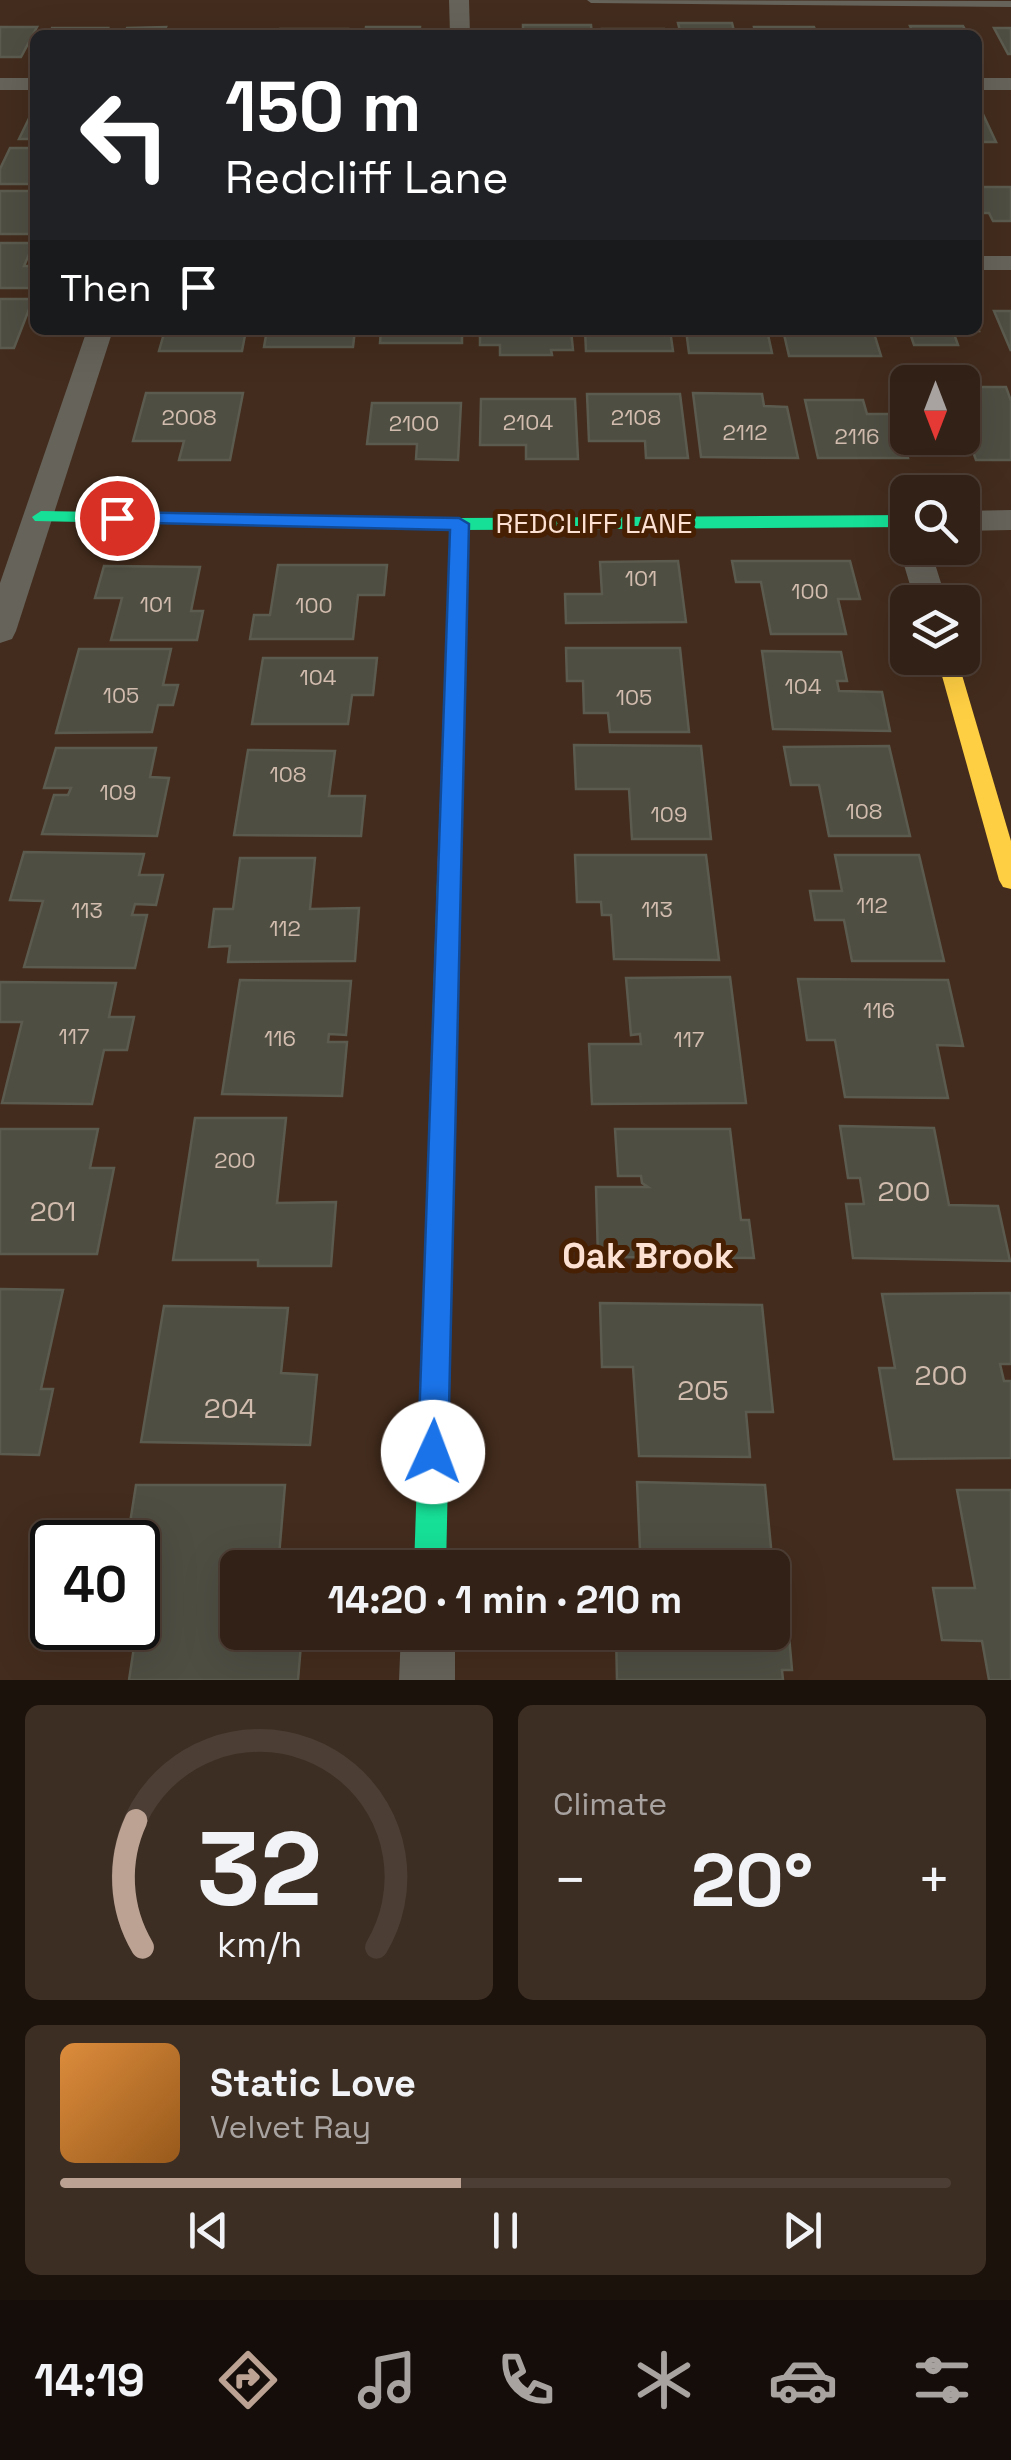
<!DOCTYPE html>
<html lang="en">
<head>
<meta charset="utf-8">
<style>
	body { margin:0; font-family:"Space Grotesk",sans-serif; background:#3d2e23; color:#f1f3f6; height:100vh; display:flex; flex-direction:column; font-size:38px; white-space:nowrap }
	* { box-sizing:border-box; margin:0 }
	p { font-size:32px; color:#a8a3a1 }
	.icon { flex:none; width:55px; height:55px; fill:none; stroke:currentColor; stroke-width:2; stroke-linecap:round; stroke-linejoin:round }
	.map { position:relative; height:1680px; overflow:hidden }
	.side { display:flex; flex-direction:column; gap:25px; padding:25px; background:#1c120c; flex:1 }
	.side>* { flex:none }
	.top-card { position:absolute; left:30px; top:30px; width:952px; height:305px; border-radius:15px; box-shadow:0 10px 40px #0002,0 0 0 2px #4d3e35; background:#202124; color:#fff; overflow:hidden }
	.needle { width:65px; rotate:180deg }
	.tools { position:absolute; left:890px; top:365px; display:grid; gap:20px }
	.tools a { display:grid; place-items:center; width:90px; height:90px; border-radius:15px; background:#322116; box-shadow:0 10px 40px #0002,0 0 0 2px #4d3e35; font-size:50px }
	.speed { position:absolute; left:30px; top:1520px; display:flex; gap:20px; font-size:50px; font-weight:700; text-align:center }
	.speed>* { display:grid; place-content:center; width:130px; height:130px; border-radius:50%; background:#322116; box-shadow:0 10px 40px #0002,0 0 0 2px #4d3e35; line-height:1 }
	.speed .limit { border:5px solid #111; border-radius:15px; background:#fff; color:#111 }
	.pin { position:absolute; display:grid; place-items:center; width:85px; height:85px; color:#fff; margin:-42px; border:5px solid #fff; border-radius:50%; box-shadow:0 2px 10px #0007 }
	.me { position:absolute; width:110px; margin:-55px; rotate:2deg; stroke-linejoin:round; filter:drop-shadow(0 0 8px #0008) }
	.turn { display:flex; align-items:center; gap:35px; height:210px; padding:0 30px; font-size:45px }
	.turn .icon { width:130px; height:130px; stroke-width:2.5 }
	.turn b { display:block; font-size:70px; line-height:85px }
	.then { display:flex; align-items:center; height:95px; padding:0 30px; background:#0003; gap:20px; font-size:38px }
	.big { font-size:75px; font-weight:800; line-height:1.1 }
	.side .widget { flex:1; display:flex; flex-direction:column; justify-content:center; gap:15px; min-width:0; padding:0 35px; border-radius:15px; background:#3d2e23 }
	.side .dial { align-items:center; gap:0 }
	.dial svg { height:260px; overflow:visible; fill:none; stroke:#4d3e35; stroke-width:7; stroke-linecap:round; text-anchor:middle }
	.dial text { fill:#f1f3f6; stroke:none }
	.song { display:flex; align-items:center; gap:30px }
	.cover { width:120px; height:120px; border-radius:15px; background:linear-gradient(135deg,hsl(30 70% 55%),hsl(30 70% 35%)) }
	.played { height:10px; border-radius:5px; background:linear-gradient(90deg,#bba293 45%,#4d3e35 45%) }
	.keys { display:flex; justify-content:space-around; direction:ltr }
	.heat { display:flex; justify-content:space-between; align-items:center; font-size:55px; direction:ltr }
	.side .tiles { flex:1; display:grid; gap:25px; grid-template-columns:1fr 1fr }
	.widget:last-child { grid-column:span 2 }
	.trip { position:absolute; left:220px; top:1550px; width:570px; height:100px; border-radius:15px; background:#322116; box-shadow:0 10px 40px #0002,0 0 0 2px #4d3e35; font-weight:800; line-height:100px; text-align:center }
	.tabs { display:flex; height:160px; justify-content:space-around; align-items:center; background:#140d09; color:#a8a3a1 }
	.tabs .icon { width:70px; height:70px }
	.tabs .active { color:#bba293 }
	.tabs b { font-size:45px; color:#f1f3f6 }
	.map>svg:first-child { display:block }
</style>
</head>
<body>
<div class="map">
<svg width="1011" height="1680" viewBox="0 0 1011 1680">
	<rect width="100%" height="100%" fill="#432c1d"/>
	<g fill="#4f4e43" stroke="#5c5b4f" stroke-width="2.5">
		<polygon points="678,23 732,23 735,35 681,35"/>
		<polygon points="523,25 591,25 592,35 523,35"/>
		<polygon points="910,26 963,26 968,35 914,35"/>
		<polygon points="0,27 37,27 21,57 0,57"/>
		<polygon points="166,27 163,35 124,35 127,28"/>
		<polygon points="366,27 420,27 419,35 365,35"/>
		<polygon points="754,27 814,27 817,35 756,35"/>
		<polygon points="52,28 108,28 105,35 49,35"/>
		<polygon points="994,28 1011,28 1011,54 1008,54"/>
		<polygon points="280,29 348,29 347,35 278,35"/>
		<polygon points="602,29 664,29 665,35 603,35"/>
		<polygon points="830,31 894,31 895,35 831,35"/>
		<polygon points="35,106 35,139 19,139"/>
		<polygon points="978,110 981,110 996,142 978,142"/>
		<polygon points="10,148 35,148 35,184 0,184 0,169"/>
		<polygon points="978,187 1011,187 1011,221 993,221 989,213 978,213"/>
		<polygon points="0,191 35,191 34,234 0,234"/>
		<polygon points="0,243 34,243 24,266 35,266 35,288 0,288"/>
		<polygon points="0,299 33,299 14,348 0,348"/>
		<polygon points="994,311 1011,311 1011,351"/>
		<polygon points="978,328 979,331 953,331 958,345 914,345 910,333 888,330"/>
		<polygon points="165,330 246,330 242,351 159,351"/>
		<polygon points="267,330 355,330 353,347 264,347"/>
		<polygon points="381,330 462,330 462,343 380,343"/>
		<polygon points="480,330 571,330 573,350 551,350 552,355 500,355 500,345 480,345"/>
		<polygon points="585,330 670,330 673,351 586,351"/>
		<polygon points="686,330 767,330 772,353 689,353"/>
		<polygon points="783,330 873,330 881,356 789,356"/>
		<polygon points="962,387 1006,387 1011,401 1011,460 976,460 970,443 936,443 934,438 962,438"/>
		<polygon points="146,393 243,393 230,460 179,460 184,441 133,441"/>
		<polygon points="693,393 762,394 764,406 787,407 798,458 701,457"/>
		<polygon points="587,394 680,394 688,458 646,458 645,441 589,441"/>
		<polygon points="481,399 575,399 578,459 526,459 526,445 480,445"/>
		<polygon points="805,400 863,400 867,414 895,414 908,458 818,458"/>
		<polygon points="372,403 461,403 458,460 416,459 417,444 367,444"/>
		<polygon points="678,561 686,622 566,623 565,594 602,594 600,562"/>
		<polygon points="732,561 850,561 860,599 838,599 846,634 771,634 761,582 736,582"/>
		<polygon points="278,565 387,565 384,595 358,595 353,639 250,639 254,615 270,615"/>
		<polygon points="104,566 200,567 191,611 203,611 197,640 111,640 122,598 95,598"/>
		<polygon points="566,648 680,648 689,732 610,732 608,713 584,713 583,681 567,681"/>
		<polygon points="79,649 171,649 163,685 178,685 173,705 158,705 152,732 56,733"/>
		<polygon points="762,651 841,652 847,681 837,681 839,691 882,692 890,731 773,729"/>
		<polygon points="263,658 377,658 373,695 352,695 348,724 252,724"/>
		<polygon points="574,745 701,746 711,839 632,839 629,789 576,789"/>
		<polygon points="889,746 910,836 829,836 819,785 791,785 784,747"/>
		<polygon points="56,748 156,748 150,777 169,778 157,836 42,834 54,795 68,795 71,788 44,788"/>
		<polygon points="248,750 335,751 329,796 365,796 361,836 234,835"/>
		<polygon points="24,852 144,854 139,875 163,875 156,905 135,904 132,915 147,915 135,968 24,967 43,901 10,900"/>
		<polygon points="575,855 706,855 719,960 614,959 611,915 602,915 601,902 577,902"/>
		<polygon points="835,855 919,855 944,961 852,961 844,920 815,920 810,891 842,891"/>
		<polygon points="240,858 315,858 310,909 359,908 355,961 228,962 230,946 209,947 214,909 233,909"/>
		<polygon points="730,977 746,1103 592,1104 589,1044 641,1044 640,1034 631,1035 626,978"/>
		<polygon points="798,979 948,980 963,1046 937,1045 948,1098 845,1097 835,1040 807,1040"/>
		<polygon points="240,980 351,981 346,1035 329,1034 328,1042 347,1042 342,1096 222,1094"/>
		<polygon points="0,982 116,983 109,1017 134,1017 127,1050 104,1050 92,1104 2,1103 22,1022 0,1022"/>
		<polygon points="195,1118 286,1118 277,1203 336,1202 331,1266 258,1266 258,1260 173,1260"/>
		<polygon points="840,1126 934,1128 949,1205 998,1206 1010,1261 853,1258 846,1204 864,1204 860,1178 848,1178"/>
		<polygon points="0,1129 98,1129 90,1168 114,1168 97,1254 0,1254"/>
		<polygon points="615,1129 730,1129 741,1220 749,1220 754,1258 598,1257 596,1187 648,1187 642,1183 641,1176 618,1176"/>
		<polygon points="0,1289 63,1290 41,1389 53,1389 39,1455 0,1454"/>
		<polygon points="1011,1293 1011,1364 1000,1364 1004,1381 1011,1381 1011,1458 894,1459 879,1368 895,1368 882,1294"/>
		<polygon points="600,1303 762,1305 773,1412 746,1412 750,1457 639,1456 633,1367 602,1367"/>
		<polygon points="164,1306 288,1308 281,1373 317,1375 310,1445 141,1442"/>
		<polygon points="637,1482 765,1485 775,1589 785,1590 792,1670 782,1670 783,1680 617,1680 616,1632 772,1632 772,1568 657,1568 656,1550 640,1550"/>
		<polygon points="136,1485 285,1485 278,1568 238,1568 238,1632 302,1632 298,1680 129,1680 143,1588 138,1588 138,1542 127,1542"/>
		<polygon points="957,1490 1011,1490 1011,1680 989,1680 982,1641 942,1640 933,1588 975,1588"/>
	</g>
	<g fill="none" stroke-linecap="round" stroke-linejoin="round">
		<polygon fill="#66635a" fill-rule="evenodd" points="587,0 1011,1 1011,7 591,3"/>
		<g fill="#66635a" fill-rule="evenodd">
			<polygon points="449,0 469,0 470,35 450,35"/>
			<rect x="0" y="78" width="35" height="12"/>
			<rect x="978" y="78" width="33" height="12"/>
			<rect x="978" y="256" width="33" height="14"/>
			<polygon points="87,330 113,330 16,631 12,639 0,643 0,583"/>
			<polygon points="1011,510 1011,530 962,531 962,511"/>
			<polygon points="908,540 908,548 930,548 947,602 915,602 899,548"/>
			<polygon points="401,1632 455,1632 455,1680 399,1680"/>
		</g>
		<g fill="#16e098" fill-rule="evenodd">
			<polygon points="41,511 459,518 908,515 908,527 459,530 35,521 32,517"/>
			<polygon points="449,873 457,875 461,882 446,1568 414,1568 437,882 441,875"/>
		</g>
		<polygon fill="#ffcf43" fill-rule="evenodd" points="937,658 957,658 1011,841 1011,889 1003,887 999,880"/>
		<polygon fill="#f24e42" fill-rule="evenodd" points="459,518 468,524 461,882 457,889 441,889 437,882 450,524"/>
	</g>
	<polygon fill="#1a73e8" stroke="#114b97" stroke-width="2.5" points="117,512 459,518 469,524 448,1452 444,1462 433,1467 422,1462 418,1452 450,530 110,522 110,513"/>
	<g text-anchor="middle" stroke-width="10" stroke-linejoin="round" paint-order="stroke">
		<g font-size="22" fill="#d1bcae">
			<text x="189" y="425">2008</text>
			<text x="636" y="425">2108</text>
			<text x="528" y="430">2104</text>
			<text x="414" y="431">2100</text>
			<text x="745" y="440">2112</text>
			<text x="857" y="444">2116</text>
			<text x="641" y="586">101</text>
			<text x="810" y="599">100</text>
			<text x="156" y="612">101</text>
			<text x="314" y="613">100</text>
			<text x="318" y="685">104</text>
			<text x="803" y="694">104</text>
			<text x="121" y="703">105</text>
			<text x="634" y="705">105</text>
			<text x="288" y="782">108</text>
			<text x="118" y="800">109</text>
			<text x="864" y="819">108</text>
			<text x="669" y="822">109</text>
			<text x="872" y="913">112</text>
			<text x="657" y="917">113</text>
			<text x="87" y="918">113</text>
			<text x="285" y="936">112</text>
			<text x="879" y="1018">116</text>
			<text x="74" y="1044">117</text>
			<text x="280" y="1046">116</text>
			<text x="689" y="1047">117</text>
			<text x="235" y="1168">200</text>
		</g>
		<g font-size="28" fill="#fce1d2" stroke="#471f03">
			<text x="594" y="533">REDCLIFF LANE</text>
		</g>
		<g font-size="28" fill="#d1bcae">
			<text x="904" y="1201">200</text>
			<text x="53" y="1221">201</text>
			<text x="941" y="1385">200</text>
			<text x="703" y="1400">205</text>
			<text x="230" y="1418">204</text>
		</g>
		<g font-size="35" font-weight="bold" fill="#fce1d2" stroke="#471f03">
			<text x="648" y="1268">Oak Brook</text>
		</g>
	</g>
</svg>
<div class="tools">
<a><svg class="needle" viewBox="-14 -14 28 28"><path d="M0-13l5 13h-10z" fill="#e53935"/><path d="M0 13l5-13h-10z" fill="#a8a3a1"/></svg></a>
<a><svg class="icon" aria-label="search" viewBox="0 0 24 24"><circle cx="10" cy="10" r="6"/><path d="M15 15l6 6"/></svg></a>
<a><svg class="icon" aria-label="layers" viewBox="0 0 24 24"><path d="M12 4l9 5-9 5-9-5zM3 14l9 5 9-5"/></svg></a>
</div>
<div class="speed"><div class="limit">40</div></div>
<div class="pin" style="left:117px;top:518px;background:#d93025"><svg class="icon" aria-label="arrive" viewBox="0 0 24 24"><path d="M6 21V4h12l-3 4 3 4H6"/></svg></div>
<svg class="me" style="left:433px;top:1452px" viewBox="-20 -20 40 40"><circle r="19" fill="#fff"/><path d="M0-13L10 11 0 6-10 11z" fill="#1a73e8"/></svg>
<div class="trip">14:20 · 1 min · 210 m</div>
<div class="top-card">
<div class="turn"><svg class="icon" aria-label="left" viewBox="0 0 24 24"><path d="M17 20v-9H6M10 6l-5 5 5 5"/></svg><div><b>150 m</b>Redcliff Lane</div></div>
<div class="then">Then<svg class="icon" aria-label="arrive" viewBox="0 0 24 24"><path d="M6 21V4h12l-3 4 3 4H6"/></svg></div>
</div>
</div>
<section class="side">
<div class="tiles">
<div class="widget dial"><svg viewBox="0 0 100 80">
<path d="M14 69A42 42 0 1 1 86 69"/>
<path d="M14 69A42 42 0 0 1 12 30" stroke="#bba293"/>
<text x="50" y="56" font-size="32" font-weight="700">32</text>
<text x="50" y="72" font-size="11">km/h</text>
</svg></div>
<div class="widget"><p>Climate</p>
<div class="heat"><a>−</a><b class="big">20°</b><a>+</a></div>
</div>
<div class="widget">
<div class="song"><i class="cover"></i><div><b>Static Love</b><p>Velvet Ray</p></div></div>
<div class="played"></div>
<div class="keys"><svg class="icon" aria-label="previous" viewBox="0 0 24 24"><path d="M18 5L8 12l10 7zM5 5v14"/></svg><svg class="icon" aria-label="pause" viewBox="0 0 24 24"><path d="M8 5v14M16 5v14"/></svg><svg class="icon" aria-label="next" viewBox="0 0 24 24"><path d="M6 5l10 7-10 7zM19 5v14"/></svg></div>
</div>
</div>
</section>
<nav class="tabs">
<b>14:19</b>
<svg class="icon active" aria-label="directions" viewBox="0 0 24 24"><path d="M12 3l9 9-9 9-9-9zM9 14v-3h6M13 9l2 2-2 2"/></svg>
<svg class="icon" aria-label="music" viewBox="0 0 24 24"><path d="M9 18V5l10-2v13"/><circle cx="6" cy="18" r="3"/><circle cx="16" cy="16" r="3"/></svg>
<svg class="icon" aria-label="phone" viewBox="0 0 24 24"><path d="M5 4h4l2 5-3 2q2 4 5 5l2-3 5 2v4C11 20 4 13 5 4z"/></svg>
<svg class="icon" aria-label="climate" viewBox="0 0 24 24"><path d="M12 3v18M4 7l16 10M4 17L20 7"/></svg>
<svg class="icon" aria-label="car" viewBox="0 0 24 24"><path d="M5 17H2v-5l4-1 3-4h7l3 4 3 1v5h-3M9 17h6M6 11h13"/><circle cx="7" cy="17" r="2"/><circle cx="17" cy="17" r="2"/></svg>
<svg class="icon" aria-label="filters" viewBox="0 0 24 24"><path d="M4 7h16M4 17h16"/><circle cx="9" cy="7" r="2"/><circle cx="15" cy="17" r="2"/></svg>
</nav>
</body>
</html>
